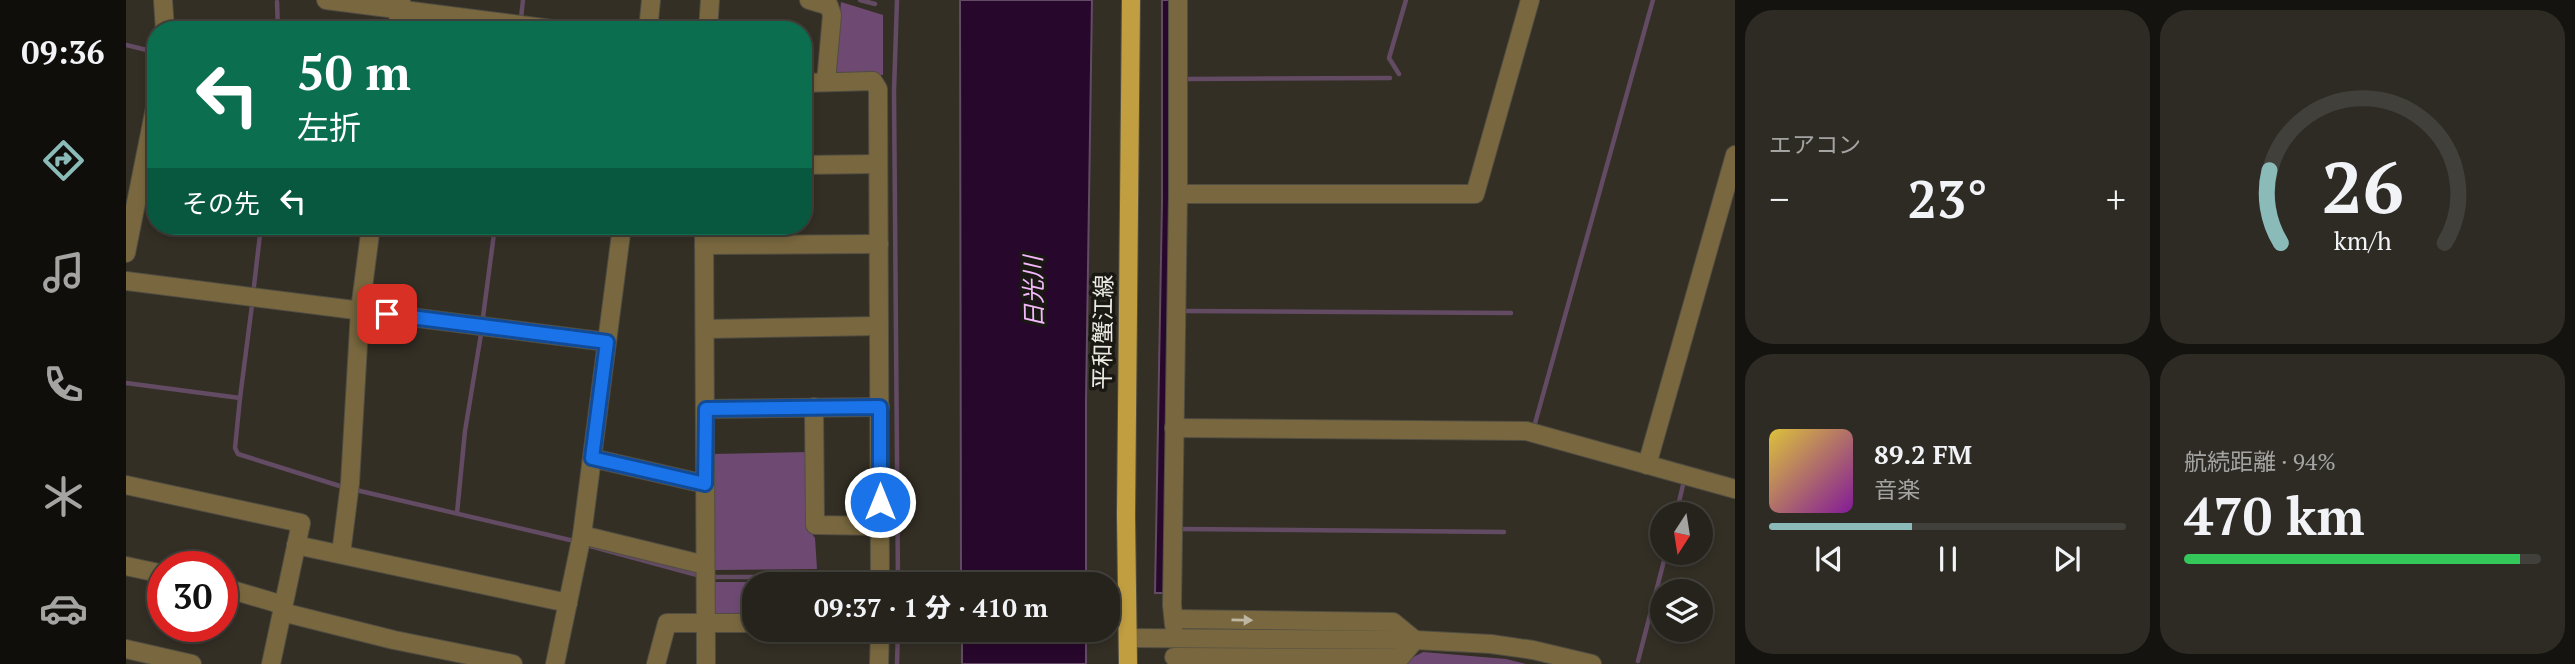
<!DOCTYPE html>
<html lang="ja">
<head>
<meta charset="utf-8">
<style>
	body { margin:0; font-family:"PT Serif","Noto Sans JP",serif; background:#2e2b25; color:#f1f3f6; height:100vh; display:flex; flex-direction:column; font-size:26px; white-space:nowrap }
	* { box-sizing:border-box; margin:0 }
	p { font-size:23px; color:#a4a4a3 }
	.icon { flex:none; width:38px; height:38px; fill:none; stroke:currentColor; stroke-width:2; stroke-linecap:round; stroke-linejoin:round }
	.map { position:relative; flex:1; overflow:hidden }
	.panel { display:flex; flex-direction:column; gap:10px; padding:10px; background:#15130f; width:840px }
	.panel>* { flex:none }
	.top-card { position:absolute; left:21px; top:21px; width:665px; height:214px; border-radius:28px; box-shadow:0 4px 10px #0003,0 0 0 2px #42403b; background:#0b6e4f; color:#fff; overflow:hidden }
	.needle { width:46px; rotate:192deg }
	.tools { position:absolute; left:1524px; top:502px; display:grid; gap:14px }
	.tools a { display:grid; place-items:center; width:63px; height:63px; border-radius:50%; background:#26231c; box-shadow:0 4px 10px #0003,0 0 0 2px #42403b; font-size:35px }
	.speed { position:absolute; left:21px; top:551px; display:flex; gap:14px; font-size:35px; font-weight:700; text-align:center }
	.speed>* { display:grid; place-content:center; width:91px; height:91px; border-radius:50%; background:#26231c; box-shadow:0 4px 10px #0003,0 0 0 2px #42403b; line-height:1 }
	.speed .limit { border:10px solid #d22; background:#fff; color:#111 }
	.pin { position:absolute; display:grid; place-items:center; width:60px; height:60px; color:#fff; margin:-30px; border-radius:14px; box-shadow:0 4px 10px #0006 }
	.me { position:absolute; width:77px; margin:-38px; rotate:0deg; stroke-linejoin:round; filter:drop-shadow(0 0 5px #0008) }
	.turn { display:flex; align-items:center; gap:24px; height:147px; padding:0 35px; font-size:32px }
	.turn .icon { width:91px; height:91px; stroke-width:2.5 }
	.turn b { display:block; font-size:49px; line-height:60px }
	.then { display:flex; align-items:center; height:66px; padding:0 35px; background:#0003; gap:14px; font-size:26px }
	.big { font-size:52px; font-weight:800; line-height:1.1 }
	.panel .widget { flex:1; display:flex; flex-direction:column; justify-content:center; gap:10px; min-width:0; padding:0 24px; border-radius:28px; background:#2e2b25 }
	.panel .dial { align-items:center; gap:0 }
	.dial svg { height:182px; overflow:visible; fill:none; stroke:#42403b; stroke-width:7; stroke-linecap:round; text-anchor:middle }
	.dial text { fill:#f1f3f6; stroke:none }
	.song { display:flex; align-items:center; gap:21px }
	.cover { width:84px; height:84px; border-radius:10px; background:linear-gradient(135deg,hsl(50 70% 55%),hsl(290 70% 35%)) }
	.played { height:7px; border-radius:4px; background:linear-gradient(90deg,#8bbbb9 40%,#42403b 40%) }
	.keys { display:flex; justify-content:space-around; direction:ltr }
	.heat { display:flex; justify-content:space-between; align-items:center; font-size:38px; direction:ltr }
	.charge { height:10px; border-radius:5px; background:linear-gradient(90deg,#34c759 94%,#42403b 0) }
	.panel .tiles { flex:1; display:grid; gap:10px; grid-template-columns:repeat(2,1fr) }
	.trip { position:absolute; left:616px; top:572px; width:378px; height:70px; border-radius:28px; background:#26231c; box-shadow:0 4px 10px #0003,0 0 0 2px #42403b; font-weight:800; line-height:70px; text-align:center }
	main { display:flex; flex:1; min-height:0 }
	.menu { display:flex; flex-direction:column; width:126px; justify-content:space-around; align-items:center; background:#0f0e0b; color:#a4a4a3 }
	.menu .icon { width:49px; height:49px }
	.menu .active { color:#8bbbb9 }
	.menu b { font-size:32px; color:#f1f3f6 }
	.map>svg:first-child { display:block }
</style>
</head>
<body>
<main>
<nav class="menu">
<b>09:36</b>
<svg class="icon active" aria-label="directions" viewBox="0 0 24 24"><path d="M12 3l9 9-9 9-9-9zM9 14v-3h6M13 9l2 2-2 2"/></svg>
<svg class="icon" aria-label="music" viewBox="0 0 24 24"><path d="M9 18V5l10-2v13"/><circle cx="6" cy="18" r="3"/><circle cx="16" cy="16" r="3"/></svg>
<svg class="icon" aria-label="phone" viewBox="0 0 24 24"><path d="M5 4h4l2 5-3 2q2 4 5 5l2-3 5 2v4C11 20 4 13 5 4z"/></svg>
<svg class="icon" aria-label="climate" viewBox="0 0 24 24"><path d="M12 3v18M4 7l16 10M4 17L20 7"/></svg>
<svg class="icon" aria-label="car" viewBox="0 0 24 24"><path d="M5 17H2v-5l4-1 3-4h7l3 4 3 1v5h-3M9 17h6M6 11h13"/><circle cx="7" cy="17" r="2"/><circle cx="17" cy="17" r="2"/></svg>
</nav>
<div class="map">
<svg width="1609" height="664" viewBox="0 0 1609 664">
	<rect width="100%" height="100%" fill="#332f25"/>
	<g fill="#6e4a73">
		<polygon points="715,2 757,15 757,75 713,76 708,72"/>
		<polygon points="684,452 683,529 689,538 691,569 589,570 586,454"/>
		<polygon points="588,582 718,582 718,584 628,584 628,615 589,615"/>
		<polygon points="1297,652 1380,659 1400,664 1056,664 1274,664"/>
	</g>
	<g fill="#28072d" stroke="#634b64" stroke-width="2">
		<polygon points="834,0 966,0 960,402 960,584 835,584"/>
		<polygon points="1036,0 1047,0 1040,593 1029,593 1036,202"/>
		<rect x="836" y="630" width="124" height="34"/>
	</g>
	<g fill="none" stroke-linecap="round" stroke-linejoin="round">
		<g stroke="#634b64" stroke-width="4.5">
			<polyline points="734,0 749,4"/>
			<polyline points="771,0 768,91 772,584"/>
			<polyline points="151,2 152,30"/>
			<polyline points="395,18 397,0"/>
			<polyline points="0,45 29,52"/>
			<polyline points="1273,74 1263,58 1280,0"/>
			<polyline points="1060,79 1264,78"/>
			<polyline points="128,286 135,226"/>
			<polyline points="1058,311 1385,313"/>
			<polyline points="357,317 369,226"/>
			<polyline points="0,383 114,398 109,448 112,454 217,487"/>
			<polyline points="114,398 126,305"/>
			<polyline points="1408,427 1527,0"/>
			<polyline points="230,490 444,540"/>
			<polyline points="331,513 339,431 355,334"/>
			<polyline points="1550,514 1558,481"/>
			<polyline points="1053,529 1378,532"/>
			<polyline points="464,546 571,575"/>
			<polyline points="588,577 743,577"/>
			<polyline points="1512,661 1540,553"/>
			<polyline points="771,664 772,630"/>
		</g>
		<g stroke="#514d43" stroke-width="20">
			<g id="minor">
				<polyline points="37,0 39,30"/>
				<polyline points="200,0 433,30"/>
				<polyline points="683,0 703,6 706,15 700,82"/>
				<polyline points="271,30 275,0"/>
				<polyline points="522,30 525,0"/>
				<polyline points="582,30 584,0"/>
				<polyline points="677,83 747,81 752,89 754,584"/>
				<polyline points="677,165 752,164"/>
				<polyline points="1052,194 1349,194 1404,0"/>
				<polyline points="578,226 580,664"/>
				<polyline points="578,245 753,244"/>
				<polyline points="0,253 30,103"/>
				<polyline points="0,281 481,342"/>
				<polyline points="579,329 753,326"/>
				<polyline points="688,407 689,525 754,526"/>
				<polyline points="580,409 754,407"/>
				<polyline points="1048,428 1400,431 1609,489"/>
				<polyline points="466,458 579,484"/>
				<polyline points="1521,465 1609,155"/>
				<polyline points="0,485 175,523 145,664"/>
				<polyline points="456,535 579,565"/>
				<polyline points="170,545 442,603"/>
				<polyline points="215,554 224,483 234,310 245,226"/>
				<polyline points="0,566 37,574"/>
				<polyline points="96,587 157,605"/>
				<polyline points="156,612 268,640 387,664"/>
				<polyline points="1048,619 1267,622 1289,640"/>
				<polyline points="1048,625 1046,605 1052,194 1052,0"/>
				<polyline points="1002,638 1289,640 1365,644 1407,650 1466,664"/>
				<polyline points="0,649 66,664"/>
				<polyline points="1048,657 1274,658 1289,640"/>
				<polyline points="429,664 456,535 496,226"/>
				<polyline points="530,664 541,623 628,623"/>
				<polyline points="753,664 754,630"/>
			</g>
		</g>
		<g stroke="#514d43" stroke-width="20">
			<polyline id="major" points="1002,664 1000,515 1005,0"/>
		</g>
		<use href="#minor" stroke="#79683f" stroke-width="18"/>
		<use href="#major" stroke="#c19f41" stroke-width="18"/>
	</g>
	<defs><path id="oneway-solid" d="M-6-.8H1V-3.2L6.5 0L1 3.2V.8H-6Z" transform="scale(1.75)"/></defs>
	<use fill="#beb6a1" href="#oneway-solid" transform="translate(1116 620) rotate(1)"/>
	<g fill="none" stroke-linecap="round" stroke-linejoin="round">
		<g stroke="#114b97" stroke-width="18">
			<polyline id="route" points="261,314 481,342 466,458 579,484 580,409 754,407 754,502"/>
		</g>
		<use href="#route" stroke="#1a73e8" stroke-width="12"/>
	</g>
	<g text-anchor="middle" stroke-width="7" stroke-linejoin="round" paint-order="stroke">
		<g font-size="23" fill="#eceae3" stroke="#191813">
			<text transform="translate(977 332) rotate(-89)" y="8">平和蟹江線</text>
		</g>
		<g font-size="24" font-style="italic" fill="#f2b8fa" stroke="#191813">
			<text transform="translate(908 292) rotate(-91)" y="8">日光川</text>
		</g>
	</g>
</svg>
<div class="tools">
<a><svg class="needle" viewBox="-14 -14 28 28"><path d="M0-13l5 13h-10z" fill="#e53935"/><path d="M0 13l5-13h-10z" fill="#a4a4a3"/></svg></a>
<a><svg class="icon" aria-label="layers" viewBox="0 0 24 24"><path d="M12 4l9 5-9 5-9-5zM3 14l9 5 9-5"/></svg></a>
</div>
<div class="speed"><div class="limit">30</div></div>
<div class="pin" style="left:261px;top:314px;background:#d93025"><svg class="icon" aria-label="arrive" viewBox="0 0 24 24"><path d="M6 21V4h12l-3 4 3 4H6"/></svg></div>
<svg class="me" style="left:754px;top:502px" viewBox="-20 -20 40 40"><circle r="17" fill="#1a73e8" stroke="#fff" stroke-width="3"/><path d="M0-11L8 9 0 5-8 9z" fill="#fff"/></svg>
<div class="trip">09:37 · 1 分 · 410 m</div>
<div class="top-card">
<div class="turn"><svg class="icon" aria-label="left" viewBox="0 0 24 24"><path d="M17 20v-9H6M10 6l-5 5 5 5"/></svg><div><b>50 m</b>左折</div></div>
<div class="then">その先<svg class="icon" aria-label="left" viewBox="0 0 24 24"><path d="M17 20v-9H6M10 6l-5 5 5 5"/></svg></div>
</div>
</div>
<section class="panel">
<div class="tiles">
<div class="widget"><p>エアコン</p>
<div class="heat"><a>−</a><b class="big">23°</b><a>+</a></div>
</div>
<div class="widget dial"><svg viewBox="0 0 100 80">
<path d="M14 69A42 42 0 1 1 86 69"/>
<path d="M14 69A42 42 0 0 1 9 37" stroke="#8bbbb9"/>
<text x="50" y="56" font-size="32" font-weight="700">26</text>
<text x="50" y="72" font-size="11">km/h</text>
</svg></div>
<div class="widget">
<div class="song"><i class="cover"></i><div><b>89.2 FM</b><p>音楽</p></div></div>
<div class="played"></div>
<div class="keys"><svg class="icon" aria-label="previous" viewBox="0 0 24 24"><path d="M18 5L8 12l10 7zM5 5v14"/></svg><svg class="icon" aria-label="pause" viewBox="0 0 24 24"><path d="M8 5v14M16 5v14"/></svg><svg class="icon" aria-label="next" viewBox="0 0 24 24"><path d="M6 5l10 7-10 7zM19 5v14"/></svg></div>
</div>
<div class="widget"><p>航続距離 · 94%</p><b class="big">470 km</b><div class="charge"></div></div>
</div>
</section>
</main>
</body>
</html>
